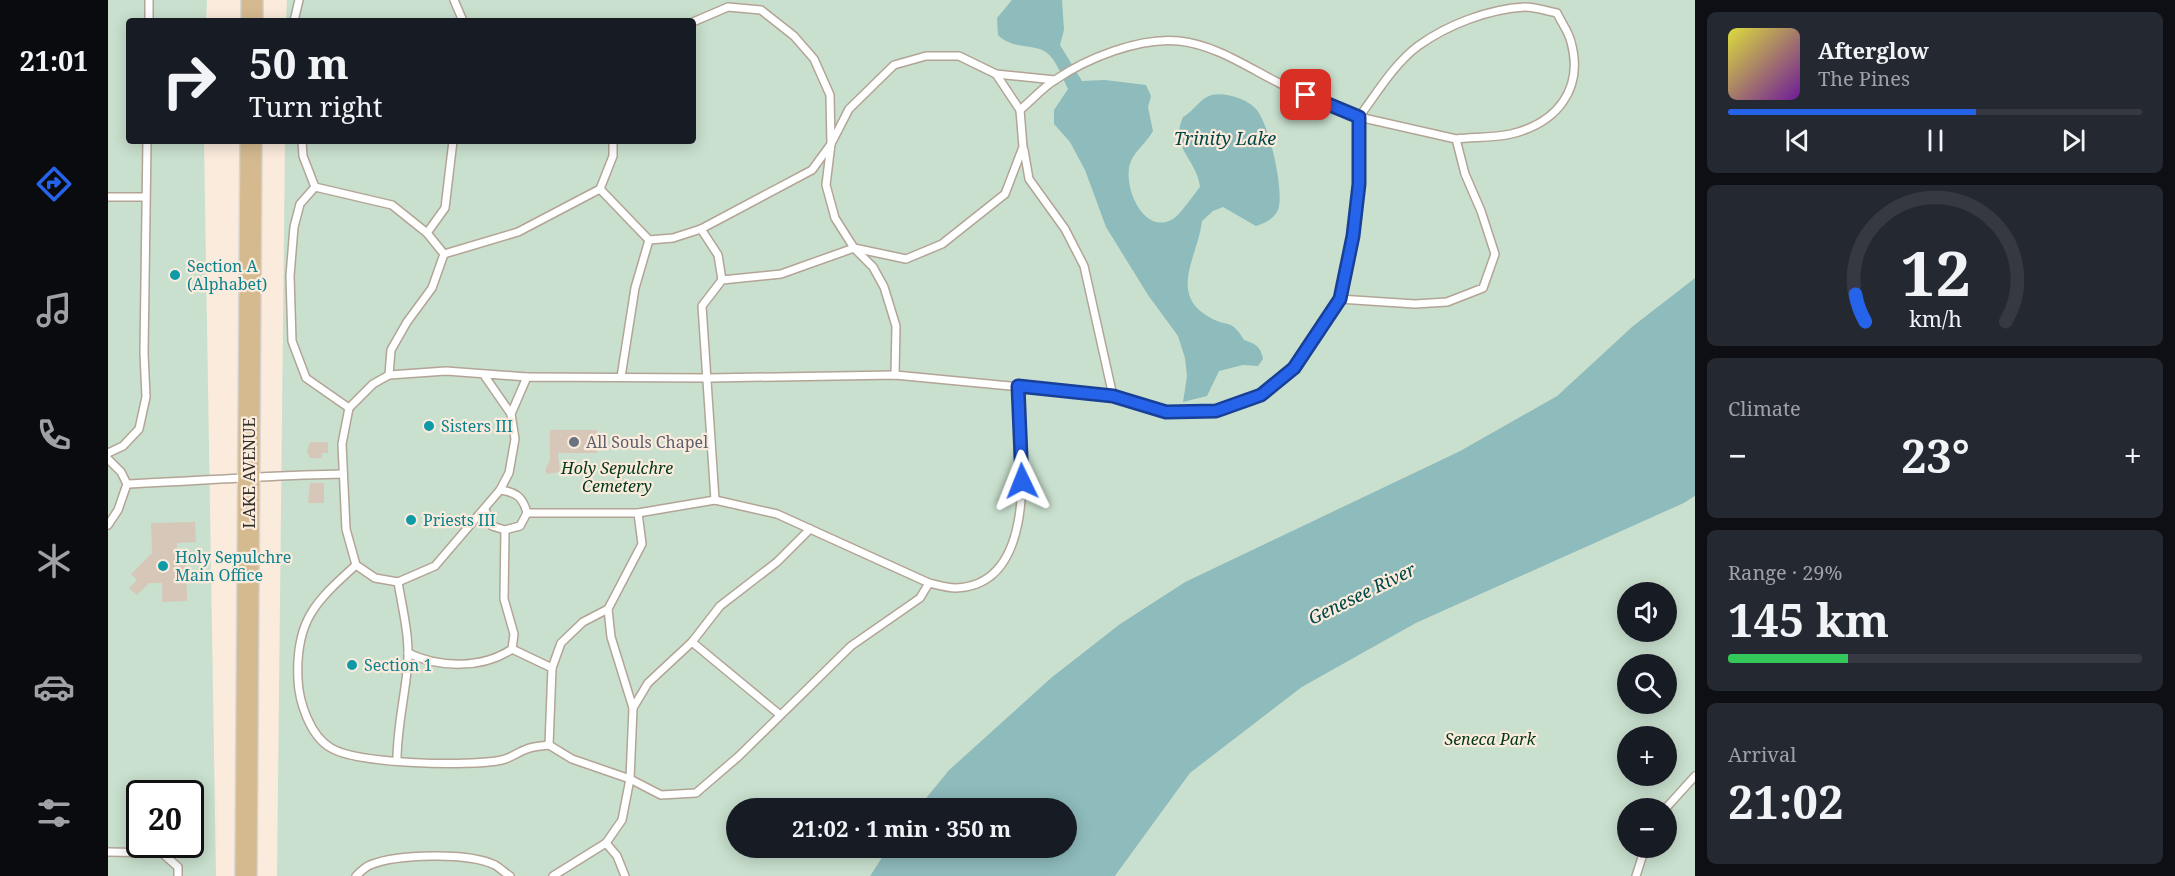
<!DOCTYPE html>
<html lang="en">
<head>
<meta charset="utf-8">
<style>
	body { margin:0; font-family:"Noto Serif",serif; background:#242831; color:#f1f3f6; height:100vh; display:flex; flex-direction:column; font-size:22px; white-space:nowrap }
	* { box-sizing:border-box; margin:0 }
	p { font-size:20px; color:#9ea1a6 }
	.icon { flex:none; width:33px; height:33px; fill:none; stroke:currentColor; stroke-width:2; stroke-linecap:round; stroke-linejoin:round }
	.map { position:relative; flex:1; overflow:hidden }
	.sheet { display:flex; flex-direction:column; gap:12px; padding:12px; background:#0d0f14; width:480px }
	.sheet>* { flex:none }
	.hud { position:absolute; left:18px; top:18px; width:570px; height:126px; border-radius:6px; box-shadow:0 3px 15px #0003; background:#171b24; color:#f1f3f6; overflow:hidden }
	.controls { position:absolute; left:1509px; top:582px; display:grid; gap:12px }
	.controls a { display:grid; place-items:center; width:60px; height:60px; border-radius:50%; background:#171b24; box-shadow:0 3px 15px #0003; font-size:30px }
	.speed { position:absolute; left:18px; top:780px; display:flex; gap:12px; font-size:30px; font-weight:700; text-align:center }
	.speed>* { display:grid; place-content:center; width:78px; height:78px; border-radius:50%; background:#171b24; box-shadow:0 3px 15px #0003; line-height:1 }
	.speed .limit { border:3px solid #111; border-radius:9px; background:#fff; color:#111 }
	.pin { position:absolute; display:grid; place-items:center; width:51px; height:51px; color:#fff; margin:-26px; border-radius:12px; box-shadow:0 3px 9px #0006 }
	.me { position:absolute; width:66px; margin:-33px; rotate:358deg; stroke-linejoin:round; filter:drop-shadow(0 0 4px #0008) }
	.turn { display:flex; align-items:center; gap:21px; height:126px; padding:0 24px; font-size:27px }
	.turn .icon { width:78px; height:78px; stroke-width:2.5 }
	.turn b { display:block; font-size:42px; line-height:51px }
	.big { font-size:45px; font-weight:700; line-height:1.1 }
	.sheet .tile { flex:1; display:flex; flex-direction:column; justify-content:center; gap:9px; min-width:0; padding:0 21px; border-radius:9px; background:#242831 }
	.sheet .dial { align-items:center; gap:0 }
	.dial svg { height:156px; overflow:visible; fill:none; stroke:#363941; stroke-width:7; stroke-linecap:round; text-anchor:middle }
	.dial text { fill:#f1f3f6; stroke:none }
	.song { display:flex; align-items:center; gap:18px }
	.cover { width:72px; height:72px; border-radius:9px; background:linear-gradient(135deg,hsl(60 70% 55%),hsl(280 70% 35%)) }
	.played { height:6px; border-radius:3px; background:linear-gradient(90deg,#2563eb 60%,#363941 60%) }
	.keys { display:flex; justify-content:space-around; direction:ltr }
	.heat { display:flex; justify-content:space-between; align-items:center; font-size:33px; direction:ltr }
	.charge { height:9px; border-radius:4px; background:linear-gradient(90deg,#34c759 29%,#363941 0) }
	.trip { position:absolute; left:618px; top:798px; width:351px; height:60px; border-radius:30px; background:#171b24; box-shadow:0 3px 15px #0003; font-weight:700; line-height:60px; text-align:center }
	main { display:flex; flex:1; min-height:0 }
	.dock { display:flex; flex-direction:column; width:108px; justify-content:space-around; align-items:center; background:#090b0e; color:#9ea1a6 }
	.dock .icon { width:42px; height:42px }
	.dock .on { color:#2563eb }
	.dock b { font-size:27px; color:#f1f3f6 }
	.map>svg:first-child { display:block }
</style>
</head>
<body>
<main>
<nav class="dock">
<b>21:01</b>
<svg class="icon on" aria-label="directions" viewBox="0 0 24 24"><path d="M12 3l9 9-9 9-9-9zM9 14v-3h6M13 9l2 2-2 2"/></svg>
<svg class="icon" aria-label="music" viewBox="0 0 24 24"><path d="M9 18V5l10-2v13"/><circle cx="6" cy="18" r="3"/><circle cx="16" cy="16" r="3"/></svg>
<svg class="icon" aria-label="phone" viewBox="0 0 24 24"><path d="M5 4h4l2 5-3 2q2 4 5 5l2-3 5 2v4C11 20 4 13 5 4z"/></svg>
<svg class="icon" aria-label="climate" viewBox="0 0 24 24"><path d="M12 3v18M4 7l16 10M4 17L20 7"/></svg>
<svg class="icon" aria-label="car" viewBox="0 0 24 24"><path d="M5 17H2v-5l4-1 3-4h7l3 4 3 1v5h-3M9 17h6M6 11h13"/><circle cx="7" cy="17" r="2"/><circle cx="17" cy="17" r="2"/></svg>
<svg class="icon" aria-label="filters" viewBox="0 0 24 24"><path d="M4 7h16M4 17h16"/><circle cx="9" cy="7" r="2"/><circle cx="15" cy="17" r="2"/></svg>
</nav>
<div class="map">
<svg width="1587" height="876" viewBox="0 0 1587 876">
	<rect width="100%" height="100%" fill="#faebdc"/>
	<g fill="#c9e0ce" fill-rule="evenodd">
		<path d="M0,0h99l-1,21h-77v120h75l12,735h-108zM32,794h50v50h-50z"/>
		<polygon points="179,0 1587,0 1587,278 1525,326 1449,396 1352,451 1077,582 1012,624 944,677 841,770 810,808 628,808 628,848 780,848 762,876 169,876 177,141 585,141 585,21 178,21"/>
		<path d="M1587,496v380h-580l75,-103 112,-86 114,-64 268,-120zM1520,592h38v40h-38zM1520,664h38v40h-38zM1520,736h38v40h-38zM1520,808h38v40h-38z"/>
	</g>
	<g fill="#8ebbbc">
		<path d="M904,0h50l2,30 -4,15 22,36 23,-1 41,5 5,11 -3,11 5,24c-6,11 -17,19 -22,30 -10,22 12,76 42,58 7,-4 21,-25 27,-32 -3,-28 -31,-39 -17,-70 11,-6 17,-19 29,-22 12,-3 35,4 43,13 14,13 30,85 23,102 -4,9 -13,13 -22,16l-33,-19 -10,4 -11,10c-4,36 -35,74 9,97 17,10 19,-1 33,22 12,4 17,7 19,19l-5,7 -15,-1 -24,6 -12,25 -24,6 4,-26 -2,-18 -7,-22 -30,-41 -42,-68 -21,-57 -15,-28 -16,-18v-14l14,-21c-6,-12 -13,-34 -26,-39 -16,-6 -31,-2 -44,-15l-1,-17z"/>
		<polygon points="1587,278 1587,496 1576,503 1308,623 1194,687 1082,773 1007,876 762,876 780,848 958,848 958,808 810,808 841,770 944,677 1012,624 1077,582 1352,451 1449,396 1525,326"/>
	</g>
	<g fill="#d6c7b8">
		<polygon points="442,430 489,430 489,453 450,453 452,472 439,474 437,470 442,460"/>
		<polygon points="202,442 220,442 220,453 214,453 214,458 202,458 199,451"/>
		<polygon points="202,483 216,483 216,503 200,503"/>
		<polygon points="87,522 88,542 69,543 69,557 78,557 79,601 54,602 54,583 41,583 29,595 21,588 29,580 23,574 44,553 43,523"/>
	</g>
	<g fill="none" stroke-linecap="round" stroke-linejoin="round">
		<g stroke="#b3a496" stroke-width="10">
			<g id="service">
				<polyline points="41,0 41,21"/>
				<polyline points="346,0 355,21"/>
				<polyline points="186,21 191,0"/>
				<polyline points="585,22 620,7 653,10 686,36 706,59 722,95 723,144 718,185 727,218 746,248 765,267 776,287 788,326 787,375"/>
				<polyline points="888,74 947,80"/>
				<polyline points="194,141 195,156 207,187 284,205 319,233 336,254 324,288 299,322 283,350 281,375"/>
				<polyline points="505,141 505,156 492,189 541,240 565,238 593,229 704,170 723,144 741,109 786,65 818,56 851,56 888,74 912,110 915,147 897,194 834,244 798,259 746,248 673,274 614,280 594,306 607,500"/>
				<polyline points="916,150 921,179 957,229 976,266 1005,396"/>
				<polyline points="207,187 192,204 186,227 182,276 184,341 198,378 241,408"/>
				<polyline points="0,197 37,197"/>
				<polyline points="593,229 610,255 614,280"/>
				<polyline points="319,233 337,208 345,141"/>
				<polyline points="336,254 410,232 492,189"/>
				<path d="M1231,299l76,5 32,-2 36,-14 12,-34 -14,-43 -16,-37 -9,-35c17,-2 38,-1 55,-5 46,-11 73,-45 60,-92 -2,-10 -10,-20 -14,-29 -10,-2 -22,-6 -32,-6 -37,2 -78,18 -107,39 -24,18 -41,47 -59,71l97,22"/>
				<polyline points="376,375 403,414 407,439 401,473 392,490 327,566 290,582 267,578 248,565 238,529 234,444 241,408 265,384 281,375 338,371 419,377"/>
				<polyline points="513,377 527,288 541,240"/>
				<path d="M403,414l16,-37 182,1 186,-3 218,21 53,16 50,-1 45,-16 33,-27 45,-69 14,-63 6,-52v-67c-24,-10 -49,-19 -72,-30 -34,-16 -69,-42 -108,-46 -39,-4 -92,17 -124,39 -13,8 -23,20 -35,30"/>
				<polyline points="0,453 15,446 31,429 38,397 36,353 39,141"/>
				<polyline points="0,459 13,472 19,484 10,510 0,525"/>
				<path d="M19,484c72,-3 144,-9 216,-10"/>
				<path d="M377,510l7,16 13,4 15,-4 7,-13c-4,-16 -11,-21 -27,-23"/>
				<path d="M419,513h111l77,-13 62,14 152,69c8,2 18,5 27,5 87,-3 64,-146 62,-203"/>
				<path d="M248,565c-41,37 -61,56 -58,115 1,22 12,56 33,68 27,16 138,19 171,12 9,-2 16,-8 25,-11 6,-3 15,-3 22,-4l23,14 58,20 31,16 35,-2 43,-37 112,-110 69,-48 9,-15"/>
				<polyline points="500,609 503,637 525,708"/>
				<polyline points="584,642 671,714"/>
				<polyline points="404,649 444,668"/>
				<path d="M300,653c31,15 74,16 104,-4l2,-15 -10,-35 1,-69"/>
				<polyline points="441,745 444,668 453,643 475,622 500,609 534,544 530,513"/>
				<path d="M289,760c0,-31 7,-59 10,-89 4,-30 -4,-59 -9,-89"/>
				<polyline points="1558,808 1587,776"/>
				<polyline points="498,843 509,856 517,876"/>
				<polyline points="0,852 54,853 70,867 70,876"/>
				<path d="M248,876c4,-4 9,-9 14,-11 27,-11 98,-13 125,0 5,3 10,8 15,11"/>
				<polyline points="445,876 498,843 514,820 522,779 525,708 540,683 584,642 612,606 669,562 702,529"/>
				<polyline points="1528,876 1537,848"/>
			</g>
		</g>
		<g stroke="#d6d5d4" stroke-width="24">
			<g id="primary">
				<polyline points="144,21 144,0"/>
				<polyline points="138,876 143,141"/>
			</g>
		</g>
		<use href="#service" stroke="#fff" stroke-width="7"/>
		<use href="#primary" stroke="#d5ba90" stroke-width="21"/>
	</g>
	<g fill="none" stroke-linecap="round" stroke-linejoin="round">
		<g stroke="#184099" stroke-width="15">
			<polyline id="route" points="914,481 910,386 1005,396 1058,412 1108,411 1153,395 1186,368 1232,299 1245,236 1251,184 1251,117 1198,95"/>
		</g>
		<use href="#route" stroke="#2563eb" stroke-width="10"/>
	</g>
	<g fill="#0f9aa8" stroke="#faebdc" stroke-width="2">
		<circle cx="67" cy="275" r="6"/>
		<circle cx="321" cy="426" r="6"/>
		<circle cx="303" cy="520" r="6"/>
		<circle cx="55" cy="566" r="6"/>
		<circle cx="244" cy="665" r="6"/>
	</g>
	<circle fill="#6b7280" stroke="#faebdc" stroke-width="2" cx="466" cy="442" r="6"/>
	<g text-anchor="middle" stroke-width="4.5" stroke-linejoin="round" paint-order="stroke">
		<g font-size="16" fill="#0d838f" stroke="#faebdc" text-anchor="start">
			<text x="79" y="272">Section A<tspan x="79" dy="18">(Alphabet)</tspan></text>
			<text x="333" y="432">Sisters III</text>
			<text x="315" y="526">Priests III</text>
			<text x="67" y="563">Holy Sepulchre<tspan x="67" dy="18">Main Office</tspan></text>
			<text x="256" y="671">Section 1</text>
		</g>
		<g font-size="16" fill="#5b616d" stroke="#faebdc" text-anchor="start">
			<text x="478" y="448">All Souls Chapel</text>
		</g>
		<g font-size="16" font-style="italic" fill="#013819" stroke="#faebdc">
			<text x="509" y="474">Holy Sepulchre<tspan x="509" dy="18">Cemetery</tspan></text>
			<text x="1382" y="745">Seneca Park</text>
		</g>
		<g font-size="16" fill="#342e28" stroke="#faebdc">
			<text transform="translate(141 473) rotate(-90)" y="6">LAKE AVENUE</text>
		</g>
		<g font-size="18" font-style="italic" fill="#014849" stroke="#faebdc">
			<text x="1117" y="145">Trinity Lake</text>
			<text transform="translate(1254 594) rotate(-26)" y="6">Genesee River</text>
		</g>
	</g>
</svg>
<div class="controls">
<a><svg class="icon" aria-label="sound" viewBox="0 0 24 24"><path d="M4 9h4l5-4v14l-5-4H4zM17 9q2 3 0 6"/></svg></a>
<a><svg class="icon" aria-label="search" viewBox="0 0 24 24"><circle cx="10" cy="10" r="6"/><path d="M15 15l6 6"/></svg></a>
<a>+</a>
<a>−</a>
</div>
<div class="speed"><div class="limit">20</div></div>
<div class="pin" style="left:1198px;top:95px;background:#d93025"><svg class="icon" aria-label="arrive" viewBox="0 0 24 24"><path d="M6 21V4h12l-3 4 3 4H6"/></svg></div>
<svg class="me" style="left:914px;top:481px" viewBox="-20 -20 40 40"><path d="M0-17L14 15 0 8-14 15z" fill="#2563eb" stroke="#fff" stroke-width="4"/></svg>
<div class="trip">21:02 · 1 min · 350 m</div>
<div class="hud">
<div class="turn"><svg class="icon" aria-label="right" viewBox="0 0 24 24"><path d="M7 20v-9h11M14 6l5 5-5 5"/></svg><div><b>50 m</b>Turn right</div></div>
</div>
</div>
<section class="sheet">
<div class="tile">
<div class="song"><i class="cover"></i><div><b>Afterglow</b><p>The Pines</p></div></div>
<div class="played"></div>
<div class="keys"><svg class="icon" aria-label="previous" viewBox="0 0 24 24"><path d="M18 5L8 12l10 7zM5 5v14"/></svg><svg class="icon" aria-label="pause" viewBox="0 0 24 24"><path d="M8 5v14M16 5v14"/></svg><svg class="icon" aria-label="next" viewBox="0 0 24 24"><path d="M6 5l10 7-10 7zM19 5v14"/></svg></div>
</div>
<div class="tile dial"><svg viewBox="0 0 100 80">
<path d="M14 69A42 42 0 1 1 86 69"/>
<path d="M14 69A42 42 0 0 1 9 55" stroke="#2563eb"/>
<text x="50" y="56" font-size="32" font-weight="700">12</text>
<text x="50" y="72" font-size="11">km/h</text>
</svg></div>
<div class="tile"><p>Climate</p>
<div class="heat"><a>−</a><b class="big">23°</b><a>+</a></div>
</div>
<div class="tile"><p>Range · 29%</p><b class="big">145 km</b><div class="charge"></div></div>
<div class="tile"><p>Arrival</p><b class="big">21:02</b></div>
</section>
</main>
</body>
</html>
